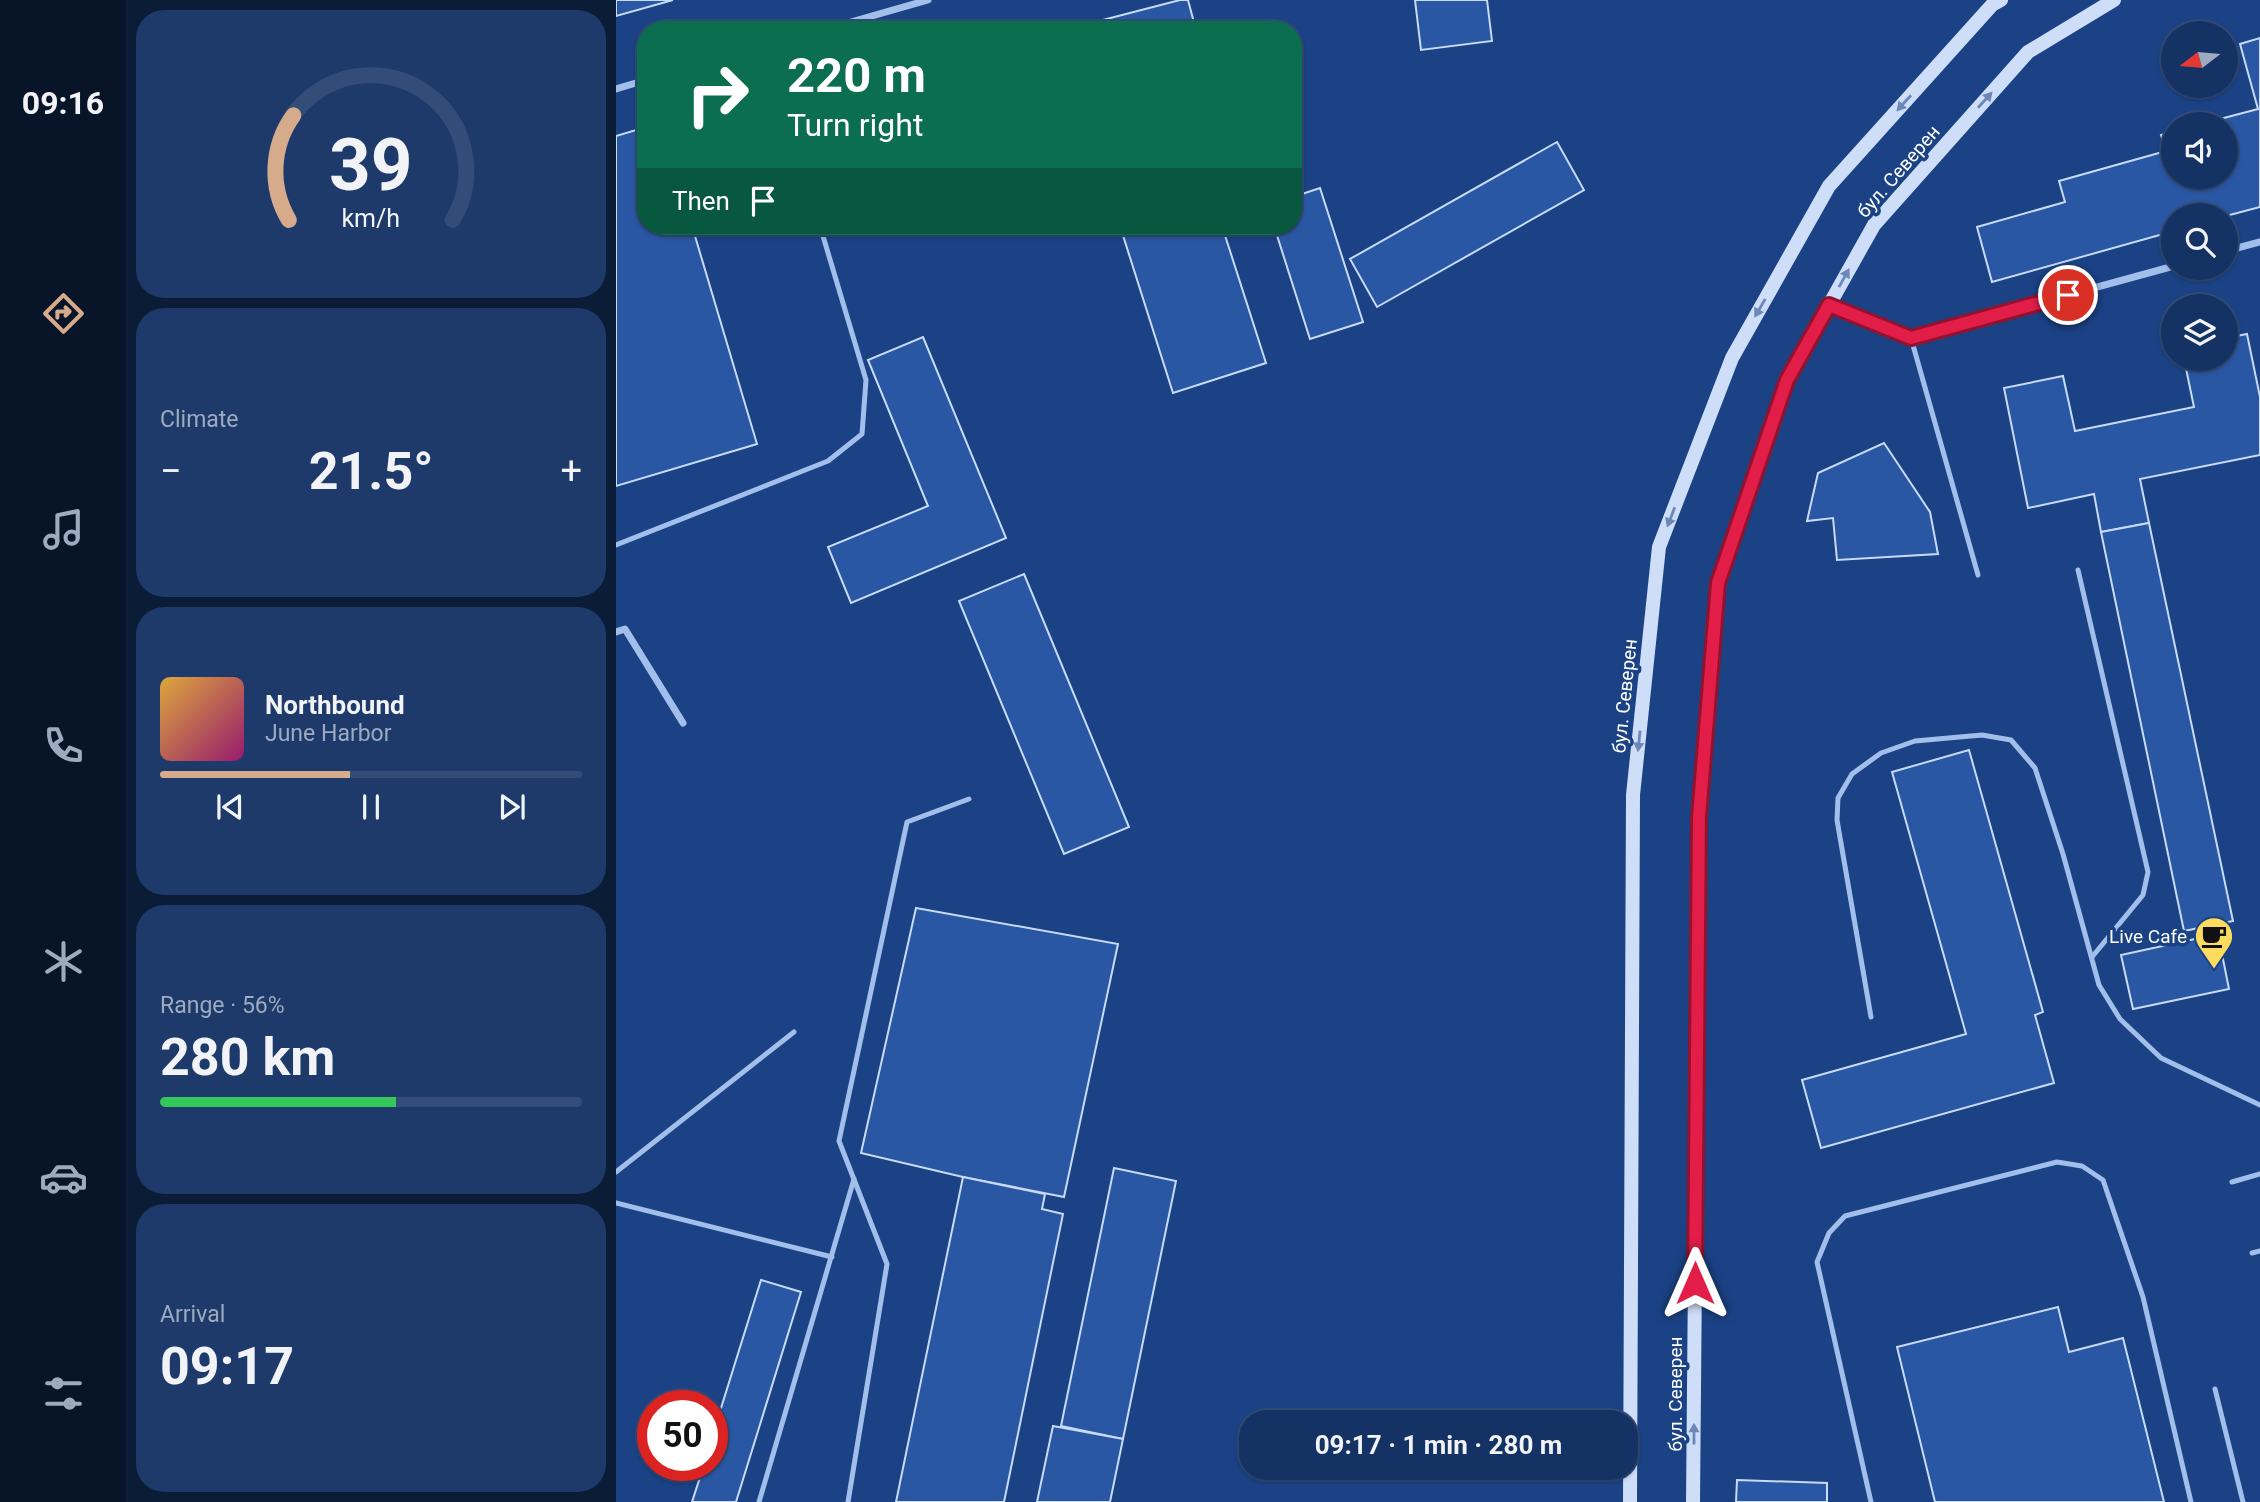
<!DOCTYPE html>
<html lang="en">
<head>
<meta charset="utf-8">
<style>
	body { margin:0; font-family:Roboto,sans-serif; background:#1d3a6a; color:#f1f3f6; height:100vh; display:flex; flex-direction:column; font-size:26px; white-space:nowrap }
	* { box-sizing:border-box; margin:0 }
	p { font-size:23px; color:#9daabf }
	.icon { flex:none; width:38px; height:38px; fill:none; stroke:currentColor; stroke-width:2; stroke-linecap:round; stroke-linejoin:round }
	.map { position:relative; flex:1; overflow:hidden }
	.panel { display:flex; flex-direction:column; gap:10px; padding:10px; background:#0b1c37; width:490px }
	.panel>* { flex:none }
	.hud { position:absolute; left:21px; top:21px; width:665px; height:214px; border-radius:28px; box-shadow:0 2px 5px #0004,0 0 0 2px #334d78; background:#0b6e4f; color:#fff; overflow:hidden }
	.needle { width:46px; rotate:254deg }
	.fabs { position:absolute; left:1545px; top:21px; display:grid; gap:14px }
	.fabs a { display:grid; place-items:center; width:77px; height:77px; border-radius:50%; background:#143264; box-shadow:0 2px 5px #0004,0 0 0 2px #334d78; font-size:35px }
	.speed { position:absolute; left:21px; top:1390px; display:flex; gap:14px; font-size:35px; font-weight:700; text-align:center }
	.speed>* { display:grid; place-content:center; width:91px; height:91px; border-radius:50%; background:#143264; box-shadow:0 2px 5px #0004,0 0 0 2px #334d78; line-height:1 }
	.speed .limit { border:10px solid #d22; background:#fff; color:#111 }
	.pin { position:absolute; display:grid; place-items:center; width:60px; height:60px; color:#fff; margin:-30px; border:4px solid #fff; border-radius:50%; box-shadow:0 2px 7px #0007 }
	.me { position:absolute; width:77px; margin:-38px; rotate:0deg; stroke-linejoin:round; filter:drop-shadow(0 0 5px #0008) }
	.turn { display:flex; align-items:center; gap:24px; height:147px; padding:0 35px; font-size:32px }
	.turn .icon { width:91px; height:91px; stroke-width:2.5 }
	.turn b { display:block; font-size:49px; line-height:60px }
	.then { display:flex; align-items:center; height:66px; padding:0 35px; background:#0003; gap:14px; font-size:26px }
	.big { font-size:52px; font-weight:700; line-height:1.1 }
	.panel .tile { flex:1; display:flex; flex-direction:column; justify-content:center; gap:10px; min-width:0; padding:0 24px; border-radius:28px; background:#1d3a6a }
	.panel .dial { align-items:center; gap:0 }
	.dial svg { height:182px; overflow:visible; fill:none; stroke:#334d78; stroke-width:7; stroke-linecap:round; text-anchor:middle }
	.dial text { fill:#f1f3f6; stroke:none }
	.song { display:flex; align-items:center; gap:21px }
	.cover { width:84px; height:84px; border-radius:10px; background:linear-gradient(135deg,hsl(40 70% 55%),hsl(320 70% 35%)) }
	.played { height:7px; border-radius:4px; background:linear-gradient(90deg,#d6ab8b 45%,#334d78 45%) }
	.keys { display:flex; justify-content:space-around; direction:ltr }
	.heat { display:flex; justify-content:space-between; align-items:center; font-size:38px; direction:ltr }
	.charge { height:10px; border-radius:5px; background:linear-gradient(90deg,#34c759 56%,#334d78 0) }
	.trip { position:absolute; left:623px; top:1410px; width:399px; height:70px; border-radius:28px; background:#143264; box-shadow:0 2px 5px #0004,0 0 0 2px #334d78; font-weight:700; line-height:70px; text-align:center }
	main { display:flex; flex:1; min-height:0 }
	.tab-bar { display:flex; flex-direction:column; width:126px; justify-content:space-around; align-items:center; background:#081428; color:#9daabf }
	.tab-bar .icon { width:49px; height:49px }
	.tab-bar .selected { color:#d6ab8b }
	.tab-bar b { font-size:32px; color:#f1f3f6 }
	.map>svg:first-child { display:block }
</style>
</head>
<body>
<main>
<nav class="tab-bar">
<b>09:16</b>
<svg class="icon selected" aria-label="directions" viewBox="0 0 24 24"><path d="M12 3l9 9-9 9-9-9zM9 14v-3h6M13 9l2 2-2 2"/></svg>
<svg class="icon" aria-label="music" viewBox="0 0 24 24"><path d="M9 18V5l10-2v13"/><circle cx="6" cy="18" r="3"/><circle cx="16" cy="16" r="3"/></svg>
<svg class="icon" aria-label="phone" viewBox="0 0 24 24"><path d="M5 4h4l2 5-3 2q2 4 5 5l2-3 5 2v4C11 20 4 13 5 4z"/></svg>
<svg class="icon" aria-label="climate" viewBox="0 0 24 24"><path d="M12 3v18M4 7l16 10M4 17L20 7"/></svg>
<svg class="icon" aria-label="car" viewBox="0 0 24 24"><path d="M5 17H2v-5l4-1 3-4h7l3 4 3 1v5h-3M9 17h6M6 11h13"/><circle cx="7" cy="17" r="2"/><circle cx="17" cy="17" r="2"/></svg>
<svg class="icon" aria-label="filters" viewBox="0 0 24 24"><path d="M4 7h16M4 17h16"/><circle cx="9" cy="7" r="2"/><circle cx="15" cy="17" r="2"/></svg>
</nav>
<section class="panel">
<div class="tile dial"><svg viewBox="0 0 100 80">
<path d="M14 69A42 42 0 1 1 86 69"/>
<path d="M14 69A42 42 0 0 1 16 23" stroke="#d6ab8b"/>
<text x="50" y="56" font-size="32" font-weight="700">39</text>
<text x="50" y="72" font-size="11">km/h</text>
</svg></div>
<div class="tile"><p>Climate</p>
<div class="heat"><a>−</a><b class="big">21.5°</b><a>+</a></div>
</div>
<div class="tile">
<div class="song"><i class="cover"></i><div><b>Northbound</b><p>June Harbor</p></div></div>
<div class="played"></div>
<div class="keys"><svg class="icon" aria-label="previous" viewBox="0 0 24 24"><path d="M18 5L8 12l10 7zM5 5v14"/></svg><svg class="icon" aria-label="pause" viewBox="0 0 24 24"><path d="M8 5v14M16 5v14"/></svg><svg class="icon" aria-label="next" viewBox="0 0 24 24"><path d="M6 5l10 7-10 7zM19 5v14"/></svg></div>
</div>
<div class="tile"><p>Range · 56%</p><b class="big">280 km</b><div class="charge"></div></div>
<div class="tile"><p>Arrival</p><b class="big">09:17</b></div>
</section>
<div class="map">
<svg width="1644" height="1502" viewBox="0 0 1644 1502">
	<rect width="100%" height="100%" fill="#1b4285"/>
	<g fill="#2a57a3" stroke="#c7daf8" stroke-width="2">
		<polygon points="0,0 57,0 0,16"/>
		<polygon points="564,0 572,0 580,30 448,30"/>
		<polygon points="799,0 871,0 876,41 805,50"/>
		<polygon points="1644,38 1644,207 1610,216 1558,215 1558,231 1376,282 1361,227 1449,202 1443,181 1550,151 1545,135 1558,132 1558,177 1610,177 1610,124 1585,124 1642,109 1624,44"/>
		<polygon points="30,127 30,226 76,226 141,444 0,486 0,136"/>
		<polygon points="941,142 968,190 761,307 734,259"/>
		<polygon points="704,188 747,322 694,339 658,226 677,226 677,197"/>
		<polygon points="504,226 606,226 650,363 557,393"/>
		<polygon points="1631,334 1644,397 1644,455 1524,479 1533,523 1485,532 1478,494 1412,508 1388,388 1447,376 1459,431 1578,407 1568,359 1610,359 1610,338"/>
		<polygon points="307,337 390,538 235,603 212,547 312,506 252,360"/>
		<polygon points="1268,443 1314,512 1322,554 1221,560 1217,518 1191,521 1202,473"/>
		<polygon points="1533,523 1617,921 1568,931 1485,532"/>
		<polygon points="408,574 513,827 448,854 343,601"/>
		<polygon points="1353,750 1427,1012 1419,1015 1438,1083 1205,1148 1186,1080 1350,1034 1276,772"/>
		<polygon points="300,908 502,944 448,1197 347,1177 245,1153"/>
		<polygon points="1602,934 1613,989 1517,1009 1505,955"/>
		<polygon points="498,1168 560,1181 507,1439 445,1426"/>
		<polygon points="347,1177 429,1194 426,1209 447,1214 388,1502 280,1502"/>
		<polygon points="145,1280 185,1292 120,1502 76,1502 88,1465 96,1465 96,1437"/>
		<polygon points="1442,1307 1453,1352 1507,1338 1548,1502 1319,1502 1281,1347"/>
		<polygon points="437,1426 507,1439 494,1502 421,1502"/>
		<polygon points="1121,1480 1211,1483 1211,1502 1120,1502"/>
	</g>
	<g fill="none" stroke-linecap="round" stroke-linejoin="round">
		<g stroke="#a2beeb" stroke-width="5">
			<polyline points="1295,338 1362,575"/>
			<polyline points="0,545 212,461 246,434 250,380 204,226"/>
			<polyline points="1462,570 1532,872 1527,895 1476,957"/>
			<polyline points="1255,1017 1221,820 1222,798 1236,774 1265,753 1299,741 1366,735 1395,740 1419,768 1447,854 1483,985 1504,1019 1545,1058 1644,1105"/>
			<polyline points="0,1172 178,1032"/>
			<polyline points="1616,1182 1644,1174"/>
			<polyline points="0,1203 216,1257"/>
			<polyline points="1636,1253 1644,1251"/>
			<polyline points="1599,1389 1627,1502"/>
			<polyline points="143,1502 238,1179"/>
			<polyline points="232,1502 271,1264 223,1141 291,822 353,799"/>
			<polyline points="1255,1502 1201,1262 1213,1233 1229,1216 1441,1162 1466,1166 1487,1180 1527,1297 1575,1502"/>
		</g>
		<g stroke="#a2beeb" stroke-width="7">
			<polyline points="207,30 312,0"/>
			<polyline points="0,89 30,80"/>
			<polyline points="1610,251 1644,242"/>
			<polyline points="1214,305 1295,338 1558,266"/>
			<polyline points="0,632 9,629 67,723"/>
		</g>
		<g stroke="#ceddf8" stroke-width="14">
			<polyline points="1014,1502 1017,795 1043,547 1116,358 1213,186 1376,5 1385,0"/>
			<polyline points="1077,1502 1083,817 1103,583 1171,380 1258,225 1412,52 1498,0"/>
		</g>
	</g>
	<defs><path id="oneway-solid" d="M-6-.8H1V-3.2L6.5 0L1 3.2V.8H-6Z" transform="scale(1.75)"/></defs>
	<g fill="#6c88b9">
		<use href="#oneway-solid" transform="translate(1369 100) rotate(-48)"/>
		<use href="#oneway-solid" transform="translate(1288 103) rotate(132)"/>
		<use href="#oneway-solid" transform="translate(1228 278) rotate(-61)"/>
		<use href="#oneway-solid" transform="translate(1144 308) rotate(120)"/>
		<use href="#oneway-solid" transform="translate(1055 517) rotate(111)"/>
		<use href="#oneway-solid" transform="translate(1023 741) rotate(96)"/>
		<use href="#oneway-solid" transform="translate(1078 1434) rotate(-90)"/>
	</g>
	<g fill="none" stroke-linecap="round" stroke-linejoin="round">
		<g stroke="#92132f" stroke-width="18">
			<polyline id="route" points="1079,1283 1083,817 1102,583 1171,380 1213,305 1295,338 1452,295"/>
		</g>
		<use href="#route" stroke="#e11d48" stroke-width="12"/>
	</g>
	<defs>
		<g id="cafe-pin" transform="scale(2.0125)"><path d="M0 17L-7.5 6A9.5 9.5 0 1 1 7.5 6Z" fill="#fddb5f" stroke="#1b4285"/><path d="M-5.5-4.5H6V0H3Q3 3.5 0 3.5H-2.5Q-5.5 3.5-5.5 0ZM3-3.2v2h1.7v-2ZM-6 4.5H4V6H-6Z" fill="#111"/></g>
	</defs>
	<g fill-rule="evenodd">
		<use href="#cafe-pin" x="1598" y="936"/>
	</g>
	<g text-anchor="middle" stroke-width="7" stroke-linejoin="round" paint-order="stroke">
		<g font-size="19" fill="#fff" stroke="#1b4285">
			<text transform="translate(1282 171) rotate(-49)" y="7">бул. Северен</text>
			<text transform="translate(1008 696) rotate(-84)" y="7">бул. Северен</text>
			<text transform="translate(1059 1394) rotate(-90)" y="7">бул. Северен</text>
		</g>
		<g font-size="19" fill="#fff" stroke="#1b4285" text-anchor="end">
			<text x="1571" y="943">Live Cafe</text>
		</g>
	</g>
</svg>
<div class="fabs">
<a><svg class="needle" viewBox="-14 -14 28 28"><path d="M0-13l5 13h-10z" fill="#e53935"/><path d="M0 13l5-13h-10z" fill="#9daabf"/></svg></a>
<a><svg class="icon" aria-label="sound" viewBox="0 0 24 24"><path d="M4 9h4l5-4v14l-5-4H4zM17 9q2 3 0 6"/></svg></a>
<a><svg class="icon" aria-label="search" viewBox="0 0 24 24"><circle cx="10" cy="10" r="6"/><path d="M15 15l6 6"/></svg></a>
<a><svg class="icon" aria-label="layers" viewBox="0 0 24 24"><path d="M12 4l9 5-9 5-9-5zM3 14l9 5 9-5"/></svg></a>
</div>
<div class="speed"><div class="limit">50</div></div>
<div class="pin" style="left:1452px;top:295px;background:#d93025"><svg class="icon" aria-label="arrive" viewBox="0 0 24 24"><path d="M6 21V4h12l-3 4 3 4H6"/></svg></div>
<svg class="me" style="left:1079px;top:1283px" viewBox="-20 -20 40 40"><path d="M0-17L14 15 0 8-14 15z" fill="#e11d48" stroke="#fff" stroke-width="4"/></svg>
<div class="trip">09:17 · 1 min · 280 m</div>
<div class="hud">
<div class="turn"><svg class="icon" aria-label="right" viewBox="0 0 24 24"><path d="M7 20v-9h11M14 6l5 5-5 5"/></svg><div><b>220 m</b>Turn right</div></div>
<div class="then">Then<svg class="icon" aria-label="arrive" viewBox="0 0 24 24"><path d="M6 21V4h12l-3 4 3 4H6"/></svg></div>
</div>
</div>
</main>
</body>
</html>
